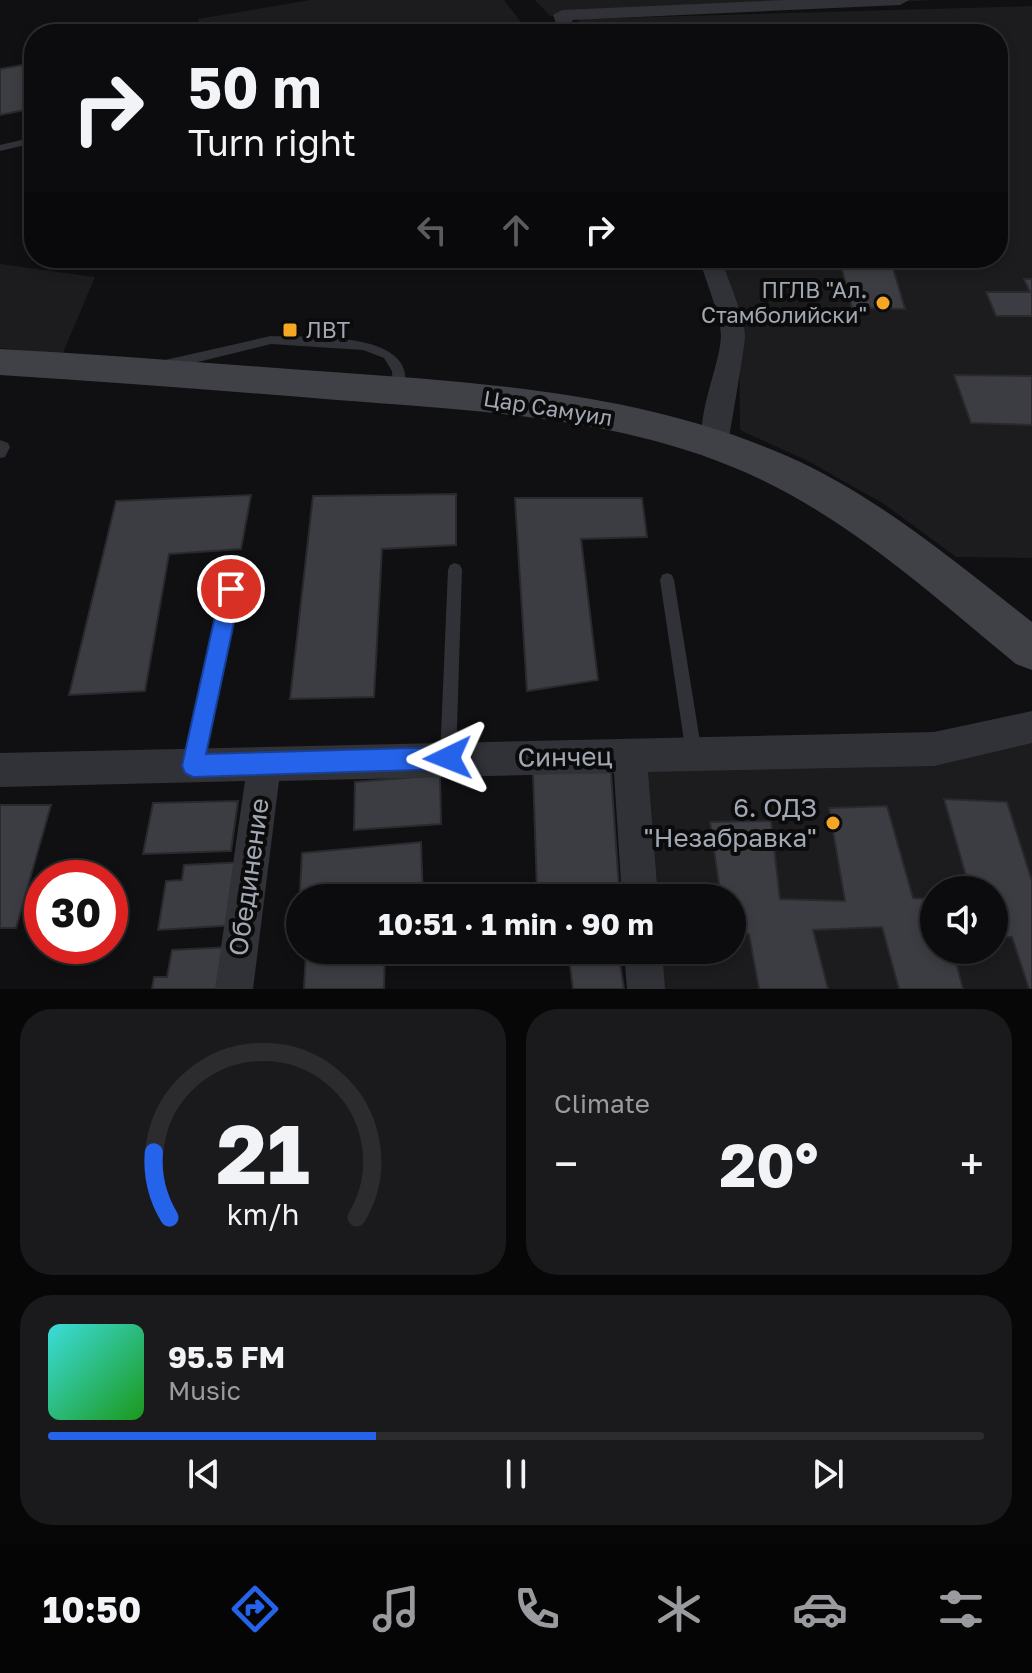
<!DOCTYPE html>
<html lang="en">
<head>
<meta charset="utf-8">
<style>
	body { margin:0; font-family:"Golos Text",sans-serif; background:#1a1a1c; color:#f1f3f6; height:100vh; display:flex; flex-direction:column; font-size:30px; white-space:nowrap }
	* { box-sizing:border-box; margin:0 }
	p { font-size:26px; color:#9a9b9e }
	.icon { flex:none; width:44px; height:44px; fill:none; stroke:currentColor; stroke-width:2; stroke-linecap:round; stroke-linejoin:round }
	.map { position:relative; height:989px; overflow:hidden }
	.panel { display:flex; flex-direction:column; gap:20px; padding:20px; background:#070708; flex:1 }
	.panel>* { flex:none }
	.top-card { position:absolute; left:24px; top:24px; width:984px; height:244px; border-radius:32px; box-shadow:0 4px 12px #0003,0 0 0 2px #2c2c2e; background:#0c0c0e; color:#f1f3f6; overflow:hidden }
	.controls { position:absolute; left:920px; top:876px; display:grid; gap:16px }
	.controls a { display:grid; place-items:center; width:88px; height:88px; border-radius:50%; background:#0c0c0e; box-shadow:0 4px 12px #0003,0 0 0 2px #2c2c2e; font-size:40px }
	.speed { position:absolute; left:24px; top:860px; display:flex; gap:16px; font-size:40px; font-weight:700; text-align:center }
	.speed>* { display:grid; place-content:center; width:104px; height:104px; border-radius:50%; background:#0c0c0e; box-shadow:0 4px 12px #0003,0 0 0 2px #2c2c2e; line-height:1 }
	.speed .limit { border:12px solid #d22; background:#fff; color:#111 }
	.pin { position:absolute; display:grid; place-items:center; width:68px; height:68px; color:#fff; margin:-34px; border:4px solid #fff; border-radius:50%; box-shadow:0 2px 8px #0007 }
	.me { position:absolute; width:88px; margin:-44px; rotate:268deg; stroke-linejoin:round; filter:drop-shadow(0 0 6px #0008) }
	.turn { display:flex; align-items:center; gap:28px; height:168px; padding:0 32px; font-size:36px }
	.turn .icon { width:104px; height:104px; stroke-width:2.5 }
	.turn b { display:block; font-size:56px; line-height:68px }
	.lanes { display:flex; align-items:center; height:76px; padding:0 32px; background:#0003; justify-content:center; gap:40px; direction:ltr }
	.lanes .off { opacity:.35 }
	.big { font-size:60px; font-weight:700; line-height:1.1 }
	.panel .tile { flex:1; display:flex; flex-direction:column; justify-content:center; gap:12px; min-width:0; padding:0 28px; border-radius:32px; background:#1a1a1c }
	.panel .dial { align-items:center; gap:0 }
	.dial svg { height:208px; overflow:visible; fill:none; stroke:#2c2c2e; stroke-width:7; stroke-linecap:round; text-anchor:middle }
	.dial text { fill:#f1f3f6; stroke:none }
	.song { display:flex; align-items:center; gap:24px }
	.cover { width:96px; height:96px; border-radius:12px; background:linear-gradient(135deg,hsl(180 70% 55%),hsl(120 70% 35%)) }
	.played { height:8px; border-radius:4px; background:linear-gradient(90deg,#2563eb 35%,#2c2c2e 35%) }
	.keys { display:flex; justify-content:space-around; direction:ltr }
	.heat { display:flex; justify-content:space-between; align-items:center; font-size:44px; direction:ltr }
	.panel .tiles { flex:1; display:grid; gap:20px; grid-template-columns:1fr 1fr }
	.tile:last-child { grid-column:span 2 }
	.trip { position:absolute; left:286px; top:884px; width:460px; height:80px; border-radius:40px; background:#0c0c0e; box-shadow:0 4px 12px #0003,0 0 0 2px #2c2c2e; font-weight:700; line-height:80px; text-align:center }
	.menu { display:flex; height:128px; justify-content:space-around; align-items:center; background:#050506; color:#9a9b9e }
	.menu .icon { width:56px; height:56px }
	.menu .on { color:#2563eb }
	.menu b { font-size:36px; color:#f1f3f6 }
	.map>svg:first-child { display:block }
</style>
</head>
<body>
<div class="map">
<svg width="1032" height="989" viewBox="0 0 1032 989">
	<rect width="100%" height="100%" fill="#101012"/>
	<g fill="#1c1c1f" fill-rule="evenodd">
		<polygon points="310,0 504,0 530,34 202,34 198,19"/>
		<polygon points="535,0 937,0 550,16"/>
		<polygon points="1032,6 1032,558 956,557 884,504 808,461 740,430 739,324 717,258 998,258 998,34 575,34 574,27 580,19"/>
		<polygon points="0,264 95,277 62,355 0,348"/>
		<path d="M1032,740v249h-386l-3,-39h89v-52h-92l-10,-142zM934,890h60v60h-60z"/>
	</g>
	<g fill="#3c3d42" stroke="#2a2a2e" stroke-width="2">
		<polygon points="914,29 916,34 866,34 865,31"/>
		<polygon points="34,63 34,108 0,115 0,69"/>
		<polygon points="839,258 890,258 905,309 852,308"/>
		<polygon points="1024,279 1032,279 1032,316 996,316 986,292 1030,292"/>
		<polygon points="954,375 1032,376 1032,425 971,423"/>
		<polygon points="456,494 456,545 382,549 374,697 290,699 313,496"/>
		<polygon points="251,495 241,549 169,554 145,691 69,695 116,501"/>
		<polygon points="515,498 642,498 647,537 581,539 598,680 527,691"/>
		<polygon points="611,772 619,889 537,891 533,773"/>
		<polygon points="440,775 441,824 354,830 355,782"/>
		<polygon points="944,799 1007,802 1032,881 1032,989 1029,989 1012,937 994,937 994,890 970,890"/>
		<polygon points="238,801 231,851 143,854 153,803"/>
		<polygon points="0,805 51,805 16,928 0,928"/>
		<polygon points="887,806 913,898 934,899 934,950 953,950 963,989 899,989 882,927 813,930 828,989 759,989 749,934 732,931 732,898 721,898 710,822 771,821 780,899 845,901 829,808"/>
		<polygon points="421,842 423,898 300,898 299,909 302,853"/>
		<polygon points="245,862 237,925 158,930 166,881 182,880 184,865"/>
		<polygon points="231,947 225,989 152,989 154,977 167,977 172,950"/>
		<polygon points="306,950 385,950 384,989 304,989"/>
		<polygon points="568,950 618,950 624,989 573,989"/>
	</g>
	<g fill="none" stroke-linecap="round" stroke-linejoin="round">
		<g fill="#313237" fill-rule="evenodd">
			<polygon points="34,137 34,143 0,151 0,145"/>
			<path d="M271,336c38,2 153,-7 132,58h-10l-1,-23 -8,-13 -21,-8 -92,-6 -106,26 -6,-5 6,-5z"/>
			<polygon points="0,440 8,443 10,447 5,457 0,458"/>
			<polygon points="455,563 460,565 462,570 456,758 454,764 448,766 442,764 440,758 448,570 450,565"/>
			<polygon points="667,573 672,575 674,580 702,754 700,760 694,762 688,760 686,754 660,580 662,575"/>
			<polygon points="231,582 236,584 239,589 201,765 199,771 193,773 187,771 185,765 223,589 226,584"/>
		</g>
		<g fill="#313237" fill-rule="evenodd">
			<polygon points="784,0 909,0 900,5 572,20 578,34 560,34 553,15 562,10"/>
			<path d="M699,258h22c6,20 24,59 24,78 0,9 -17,111 -19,117l-10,3 -10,-3c-15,-29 14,-85 15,-117 0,-20 -16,-57 -22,-78z"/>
			<polygon points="1032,711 1032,743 934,766 648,772 658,898 622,898 614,773 279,781 253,989 215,989 245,781 0,787 0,753 934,732"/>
			<polygon points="624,950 662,950 665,989 627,989"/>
		</g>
		<path fill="#3f4147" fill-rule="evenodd" d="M0,349c111,6 221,15 332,23 154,11 311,21 455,84 91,40 168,106 245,166v48l-16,-6c-80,-66 -159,-138 -254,-184 -130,-63 -283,-69 -425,-80 -112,-9 -224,-18 -337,-25z"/>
	</g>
	<polygon fill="#2563eb" stroke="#184099" stroke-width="2" points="231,580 238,583 241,589 206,754 448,747 456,751 459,758 456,766 448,769 193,777 185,773 182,766 221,589 224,583"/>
	<g fill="#f5a724" stroke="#0b0b0c" stroke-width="3">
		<circle cx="883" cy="303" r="8"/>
		<rect x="282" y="322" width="16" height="16" rx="4"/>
		<circle cx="833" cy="823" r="8"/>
	</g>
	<g text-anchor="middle" stroke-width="8" stroke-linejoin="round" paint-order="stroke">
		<g font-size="22" fill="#a1a7b3" stroke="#0b0b0c" text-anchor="end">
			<text x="867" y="298">ПГЛВ "Ал.<tspan x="867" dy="25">Стамболийски"</tspan></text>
			<text x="306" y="338" text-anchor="start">ЛВТ</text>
		</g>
		<g font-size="22" fill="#a1a7b3" stroke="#0b0b0c">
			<text transform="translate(548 408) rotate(9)" y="8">Цар Самуил</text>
		</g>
		<g font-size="26" fill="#a1a7b3" stroke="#0b0b0c">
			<text transform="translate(565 757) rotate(-1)" y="9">Синчец</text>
			<text transform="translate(249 877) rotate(-82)" y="9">Обединение</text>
		</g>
		<g font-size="26" fill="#a1a7b3" stroke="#0b0b0c" text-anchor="end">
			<text x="817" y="817">6. ОДЗ<tspan x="817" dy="30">"Незабравка"</tspan></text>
		</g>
	</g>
</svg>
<div class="controls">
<a><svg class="icon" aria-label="sound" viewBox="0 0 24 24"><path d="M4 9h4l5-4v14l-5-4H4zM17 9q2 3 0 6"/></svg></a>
</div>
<div class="speed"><div class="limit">30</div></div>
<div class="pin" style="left:231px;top:589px;background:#d93025"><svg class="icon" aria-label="arrive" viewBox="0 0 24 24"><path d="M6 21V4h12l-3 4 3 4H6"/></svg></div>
<svg class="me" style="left:448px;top:758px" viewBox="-20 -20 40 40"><path d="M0-17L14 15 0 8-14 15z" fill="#2563eb" stroke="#fff" stroke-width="4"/></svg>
<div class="trip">10:51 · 1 min · 90 m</div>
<div class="top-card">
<div class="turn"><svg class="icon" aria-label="right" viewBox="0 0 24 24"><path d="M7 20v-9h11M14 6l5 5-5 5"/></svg><div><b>50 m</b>Turn right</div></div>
<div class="lanes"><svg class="icon off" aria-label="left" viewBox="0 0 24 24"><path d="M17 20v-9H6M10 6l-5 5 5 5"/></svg><svg class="icon off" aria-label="ahead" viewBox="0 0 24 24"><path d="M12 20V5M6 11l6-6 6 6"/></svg><svg class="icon" aria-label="right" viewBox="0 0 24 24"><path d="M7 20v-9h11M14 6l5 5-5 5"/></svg></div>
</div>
</div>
<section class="panel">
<div class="tiles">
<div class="tile dial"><svg viewBox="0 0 100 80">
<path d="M14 69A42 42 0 1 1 86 69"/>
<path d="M14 69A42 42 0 0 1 8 44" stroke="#2563eb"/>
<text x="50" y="56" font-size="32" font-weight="700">21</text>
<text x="50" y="72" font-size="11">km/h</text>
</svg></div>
<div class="tile"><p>Climate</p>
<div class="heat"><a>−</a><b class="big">20°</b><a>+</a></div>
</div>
<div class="tile">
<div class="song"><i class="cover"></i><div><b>95.5 FM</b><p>Music</p></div></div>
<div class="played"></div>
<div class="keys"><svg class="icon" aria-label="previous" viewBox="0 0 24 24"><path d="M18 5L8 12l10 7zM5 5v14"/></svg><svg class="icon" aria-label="pause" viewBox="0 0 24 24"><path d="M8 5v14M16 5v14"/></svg><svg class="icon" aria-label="next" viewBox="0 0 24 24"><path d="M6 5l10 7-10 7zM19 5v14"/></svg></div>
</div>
</div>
</section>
<nav class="menu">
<b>10:50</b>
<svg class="icon on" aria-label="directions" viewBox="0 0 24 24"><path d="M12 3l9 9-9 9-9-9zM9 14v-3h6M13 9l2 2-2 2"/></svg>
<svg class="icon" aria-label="music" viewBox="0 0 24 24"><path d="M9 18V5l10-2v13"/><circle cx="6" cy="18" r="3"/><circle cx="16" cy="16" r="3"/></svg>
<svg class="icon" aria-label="phone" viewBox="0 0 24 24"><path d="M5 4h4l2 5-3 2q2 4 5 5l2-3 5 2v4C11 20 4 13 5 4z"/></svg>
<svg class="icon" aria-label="climate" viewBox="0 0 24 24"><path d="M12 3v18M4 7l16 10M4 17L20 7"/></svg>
<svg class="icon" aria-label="car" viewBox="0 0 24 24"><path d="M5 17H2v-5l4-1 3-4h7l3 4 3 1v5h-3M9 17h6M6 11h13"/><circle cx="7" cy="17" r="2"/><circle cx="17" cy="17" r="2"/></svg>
<svg class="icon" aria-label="filters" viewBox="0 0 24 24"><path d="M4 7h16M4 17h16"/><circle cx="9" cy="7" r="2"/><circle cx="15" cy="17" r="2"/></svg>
</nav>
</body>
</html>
